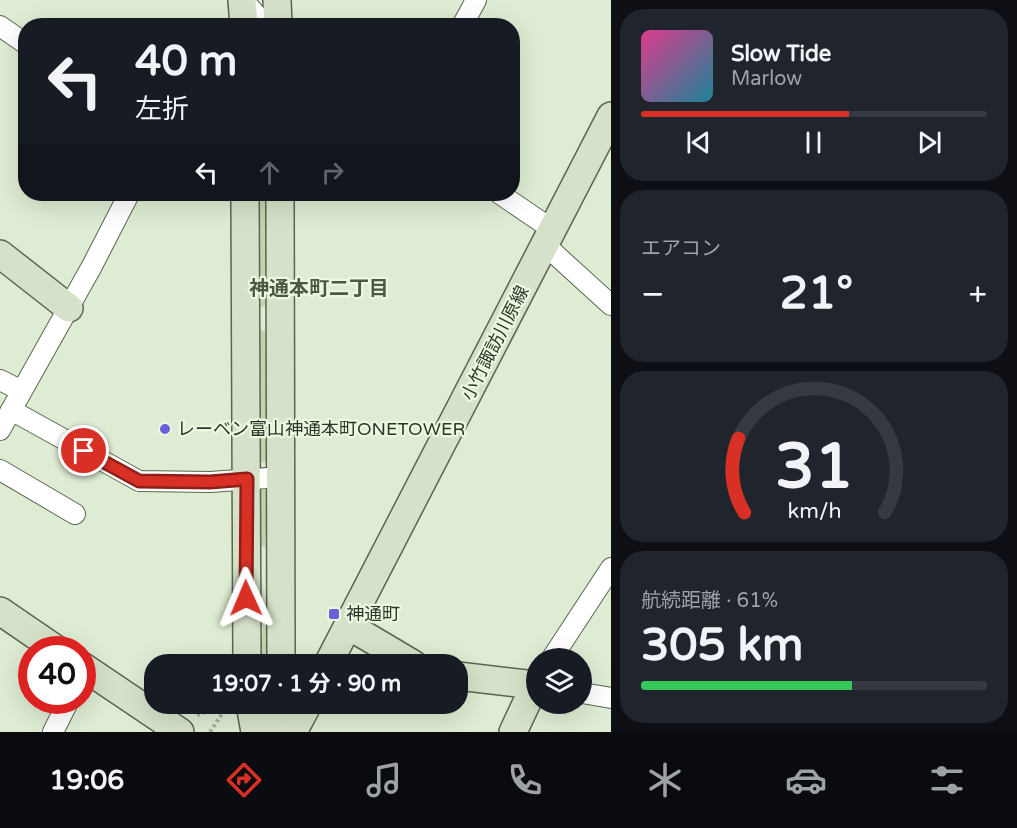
<!DOCTYPE html>
<html lang="ja">
<head>
<meta charset="utf-8">
<style>
	body { margin:0; font-family:"Varela Round","Noto Sans JP",sans-serif; background:#20242c; color:#f1f3f6; height:100vh; display:flex; flex-direction:column; font-size:22px; white-space:nowrap }
	* { box-sizing:border-box; margin:0 }
	p { font-size:20px; color:#9ea1a6 }
	.icon { flex:none; width:33px; height:33px; fill:none; stroke:currentColor; stroke-width:2; stroke-linecap:round; stroke-linejoin:round }
	.map { position:relative; flex:1; overflow:hidden }
	.drawer { display:flex; flex-direction:column; gap:9px; padding:9px; background:#0d0f14; width:406px }
	.drawer>* { flex:none }
	.banner { position:absolute; left:18px; top:18px; width:502px; height:183px; border-radius:24px; box-shadow:0 6px 24px #0002; background:#171b24; color:#f1f3f6; overflow:hidden }
	.fabs { position:absolute; left:526px; top:648px; display:grid; gap:12px }
	.fabs a { display:grid; place-items:center; width:66px; height:66px; border-radius:50%; background:#171b24; box-shadow:0 6px 24px #0002; font-size:30px }
	.speed { position:absolute; left:18px; top:636px; display:flex; gap:12px; font-size:30px; font-weight:700; text-align:center }
	.speed>* { display:grid; place-content:center; width:78px; height:78px; border-radius:50%; background:#171b24; box-shadow:0 6px 24px #0002; line-height:1 }
	.speed .limit { border:9px solid #d22; background:#fff; color:#111 }
	.pin { position:absolute; display:grid; place-items:center; width:51px; height:51px; color:#fff; margin:-26px; border:3px solid #fff; border-radius:50%; box-shadow:0 2px 6px #0007 }
	.me { position:absolute; width:66px; margin:-33px; rotate:359deg; stroke-linejoin:round; filter:drop-shadow(0 0 4px #0008) }
	.turn { display:flex; align-items:center; gap:21px; height:126px; padding:0 18px; font-size:27px }
	.turn .icon { width:78px; height:78px; stroke-width:2.5 }
	.turn b { display:block; font-size:42px; line-height:51px }
	.lanes { display:flex; align-items:center; height:57px; padding:0 18px; background:#0003; justify-content:center; gap:30px; direction:ltr }
	.lanes .off { opacity:.35 }
	.big { font-size:45px; font-weight:700; line-height:1.1 }
	.drawer .tile { flex:1; display:flex; flex-direction:column; justify-content:center; gap:9px; min-width:0; padding:0 21px; border-radius:24px; background:#20242c }
	.drawer .dial { align-items:center; gap:0 }
	.dial svg { height:156px; overflow:visible; fill:none; stroke:#363941; stroke-width:7; stroke-linecap:round; text-anchor:middle }
	.dial text { fill:#f1f3f6; stroke:none }
	.song { display:flex; align-items:center; gap:18px }
	.cover { width:72px; height:72px; border-radius:9px; background:linear-gradient(135deg,hsl(330 70% 55%),hsl(190 70% 35%)) }
	.played { height:6px; border-radius:3px; background:linear-gradient(90deg,#d93025 60%,#363941 60%) }
	.keys { display:flex; justify-content:space-around; direction:ltr }
	.heat { display:flex; justify-content:space-between; align-items:center; font-size:33px; direction:ltr }
	.charge { height:9px; border-radius:4px; background:linear-gradient(90deg,#34c759 61%,#363941 0) }
	.trip { position:absolute; left:144px; top:654px; width:324px; height:60px; border-radius:24px; background:#171b24; box-shadow:0 6px 24px #0002; font-weight:700; line-height:60px; text-align:center }
	.menu { display:flex; height:96px; justify-content:space-around; align-items:center; background:#090b0e; color:#9ea1a6 }
	.menu .icon { width:42px; height:42px }
	.menu .active { color:#d93025 }
	.menu b { font-size:27px; color:#f1f3f6 }
	main { display:flex; flex:1; min-height:0 }
	.map>svg:first-child { display:block }
</style>
</head>
<body>
<main>
<div class="map">
<svg width="611" height="732" viewBox="0 0 611 732">
	<rect width="100%" height="100%" fill="#deecd3"/>
	<g fill="#bfd6ad">
		<polygon points="257,194 267,194 266,302 265,306 260,307 257,304"/>
		<polygon points="261,330 267,332 266,461 264,463 257,460 257,333"/>
		<polygon points="261,489 268,492 265,547 257,544 258,493"/>
		<polygon points="263,626 269,630 268,664 260,664"/>
	</g>
	<g fill="none" stroke-linecap="round" stroke-linejoin="round">
		<g stroke="#5a6650" stroke-width="22">
			<g id="street">
				<polyline points="243,0 266,26"/>
				<polyline points="0,26 26,44"/>
				<polyline points="462,26 476,0"/>
				<polyline points="500,194 553,230"/>
				<polyline points="545,245 611,305"/>
				<polyline points="0,380 20,390"/>
				<polyline points="11,410 139,481 210,482 281,477"/>
				<polyline points="0,430 92,266 129,194"/>
				<polyline points="0,470 75,514"/>
				<polyline points="552,658 611,568"/>
				<polyline points="582,693 611,698"/>
				<polyline points="53,732 69,700"/>
			</g>
		</g>
		<g stroke="#5a6650" stroke-width="30">
			<g id="secondary">
				<polyline points="242,0 244,26"/>
				<polyline points="277,0 278,26"/>
				<polyline points="245,194 247,664"/>
				<polyline points="280,194 281,664"/>
				<polyline points="0,254 69,308"/>
				<polyline points="0,611 57,650"/>
				<polyline points="349,626 413,664"/>
				<polyline points="328,664 611,116"/>
				<polyline points="82,666 180,732"/>
				<polyline points="458,676 535,685 513,732"/>
				<polyline points="250,704 255,732"/>
				<polyline points="274,732 278,704"/>
				<polyline points="293,732 308,704"/>
			</g>
		</g>
		<g stroke="#a3ae9a" stroke-width="4" stroke-dasharray="3 3" stroke-linecap="butt">
			<polyline points="197,715 227,705"/>
			<polyline points="210,732 226,708"/>
		</g>
		<use href="#street" stroke="#fff" stroke-width="20"/>
		<use href="#secondary" stroke="#d5e2c9" stroke-width="27"/>
	</g>
	<g fill="none" stroke-linecap="round" stroke-linejoin="round">
		<g stroke="#8d1f18" stroke-width="15">
			<polyline id="route" points="84,451 139,481 210,482 247,479 246,598"/>
		</g>
		<use href="#route" stroke="#d93025" stroke-width="10"/>
	</g>
	<g fill="#6760d9" stroke="#ebf9e0" stroke-width="2">
		<circle cx="165" cy="429" r="6"/>
		<rect x="328" y="608" width="12" height="12" rx="3"/>
	</g>
	<g text-anchor="middle" stroke-width="4.5" stroke-linejoin="round" paint-order="stroke">
		<g font-size="18" fill="#2f342b" stroke="#ebf9e0">
			<text transform="translate(495 343) rotate(-63)" y="6">小竹諏訪川原線</text>
		</g>
		<g font-size="18" fill="#2f342b" stroke="#ebf9e0" text-anchor="start">
			<text x="177" y="435">レーベン富山神通本町ONETOWER</text>
			<text x="346" y="620">神通町</text>
		</g>
		<g font-size="20" font-weight="bold" fill="#4c5843" stroke="#ebf9e0">
			<text x="319" y="295">神通本町二丁目</text>
		</g>
	</g>
</svg>
<div class="fabs">
<a><svg class="icon" aria-label="layers" viewBox="0 0 24 24"><path d="M12 4l9 5-9 5-9-5zM3 14l9 5 9-5"/></svg></a>
</div>
<div class="speed"><div class="limit">40</div></div>
<div class="pin" style="left:84px;top:451px;background:#d93025"><svg class="icon" aria-label="arrive" viewBox="0 0 24 24"><path d="M6 21V4h12l-3 4 3 4H6"/></svg></div>
<svg class="me" style="left:246px;top:598px" viewBox="-20 -20 40 40"><path d="M0-17L14 15 0 8-14 15z" fill="#d93025" stroke="#fff" stroke-width="4"/></svg>
<div class="trip">19:07 · 1 分 · 90 m</div>
<div class="banner">
<div class="turn"><svg class="icon" aria-label="left" viewBox="0 0 24 24"><path d="M17 20v-9H6M10 6l-5 5 5 5"/></svg><div><b>40 m</b>左折</div></div>
<div class="lanes"><svg class="icon" aria-label="left" viewBox="0 0 24 24"><path d="M17 20v-9H6M10 6l-5 5 5 5"/></svg><svg class="icon off" aria-label="ahead" viewBox="0 0 24 24"><path d="M12 20V5M6 11l6-6 6 6"/></svg><svg class="icon off" aria-label="right" viewBox="0 0 24 24"><path d="M7 20v-9h11M14 6l5 5-5 5"/></svg></div>
</div>
</div>
<section class="drawer">
<div class="tile">
<div class="song"><i class="cover"></i><div><b>Slow Tide</b><p>Marlow</p></div></div>
<div class="played"></div>
<div class="keys"><svg class="icon" aria-label="previous" viewBox="0 0 24 24"><path d="M18 5L8 12l10 7zM5 5v14"/></svg><svg class="icon" aria-label="pause" viewBox="0 0 24 24"><path d="M8 5v14M16 5v14"/></svg><svg class="icon" aria-label="next" viewBox="0 0 24 24"><path d="M6 5l10 7-10 7zM19 5v14"/></svg></div>
</div>
<div class="tile"><p>エアコン</p>
<div class="heat"><a>−</a><b class="big">21°</b><a>+</a></div>
</div>
<div class="tile dial"><svg viewBox="0 0 100 80">
<path d="M14 69A42 42 0 1 1 86 69"/>
<path d="M14 69A42 42 0 0 1 11 31" stroke="#d93025"/>
<text x="50" y="56" font-size="32" font-weight="700">31</text>
<text x="50" y="72" font-size="11">km/h</text>
</svg></div>
<div class="tile"><p>航続距離 · 61%</p><b class="big">305 km</b><div class="charge"></div></div>
</section>
</main>
<nav class="menu">
<b>19:06</b>
<svg class="icon active" aria-label="directions" viewBox="0 0 24 24"><path d="M12 3l9 9-9 9-9-9zM9 14v-3h6M13 9l2 2-2 2"/></svg>
<svg class="icon" aria-label="music" viewBox="0 0 24 24"><path d="M9 18V5l10-2v13"/><circle cx="6" cy="18" r="3"/><circle cx="16" cy="16" r="3"/></svg>
<svg class="icon" aria-label="phone" viewBox="0 0 24 24"><path d="M5 4h4l2 5-3 2q2 4 5 5l2-3 5 2v4C11 20 4 13 5 4z"/></svg>
<svg class="icon" aria-label="climate" viewBox="0 0 24 24"><path d="M12 3v18M4 7l16 10M4 17L20 7"/></svg>
<svg class="icon" aria-label="car" viewBox="0 0 24 24"><path d="M5 17H2v-5l4-1 3-4h7l3 4 3 1v5h-3M9 17h6M6 11h13"/><circle cx="7" cy="17" r="2"/><circle cx="17" cy="17" r="2"/></svg>
<svg class="icon" aria-label="filters" viewBox="0 0 24 24"><path d="M4 7h16M4 17h16"/><circle cx="9" cy="7" r="2"/><circle cx="15" cy="17" r="2"/></svg>
</nav>
</body>
</html>
